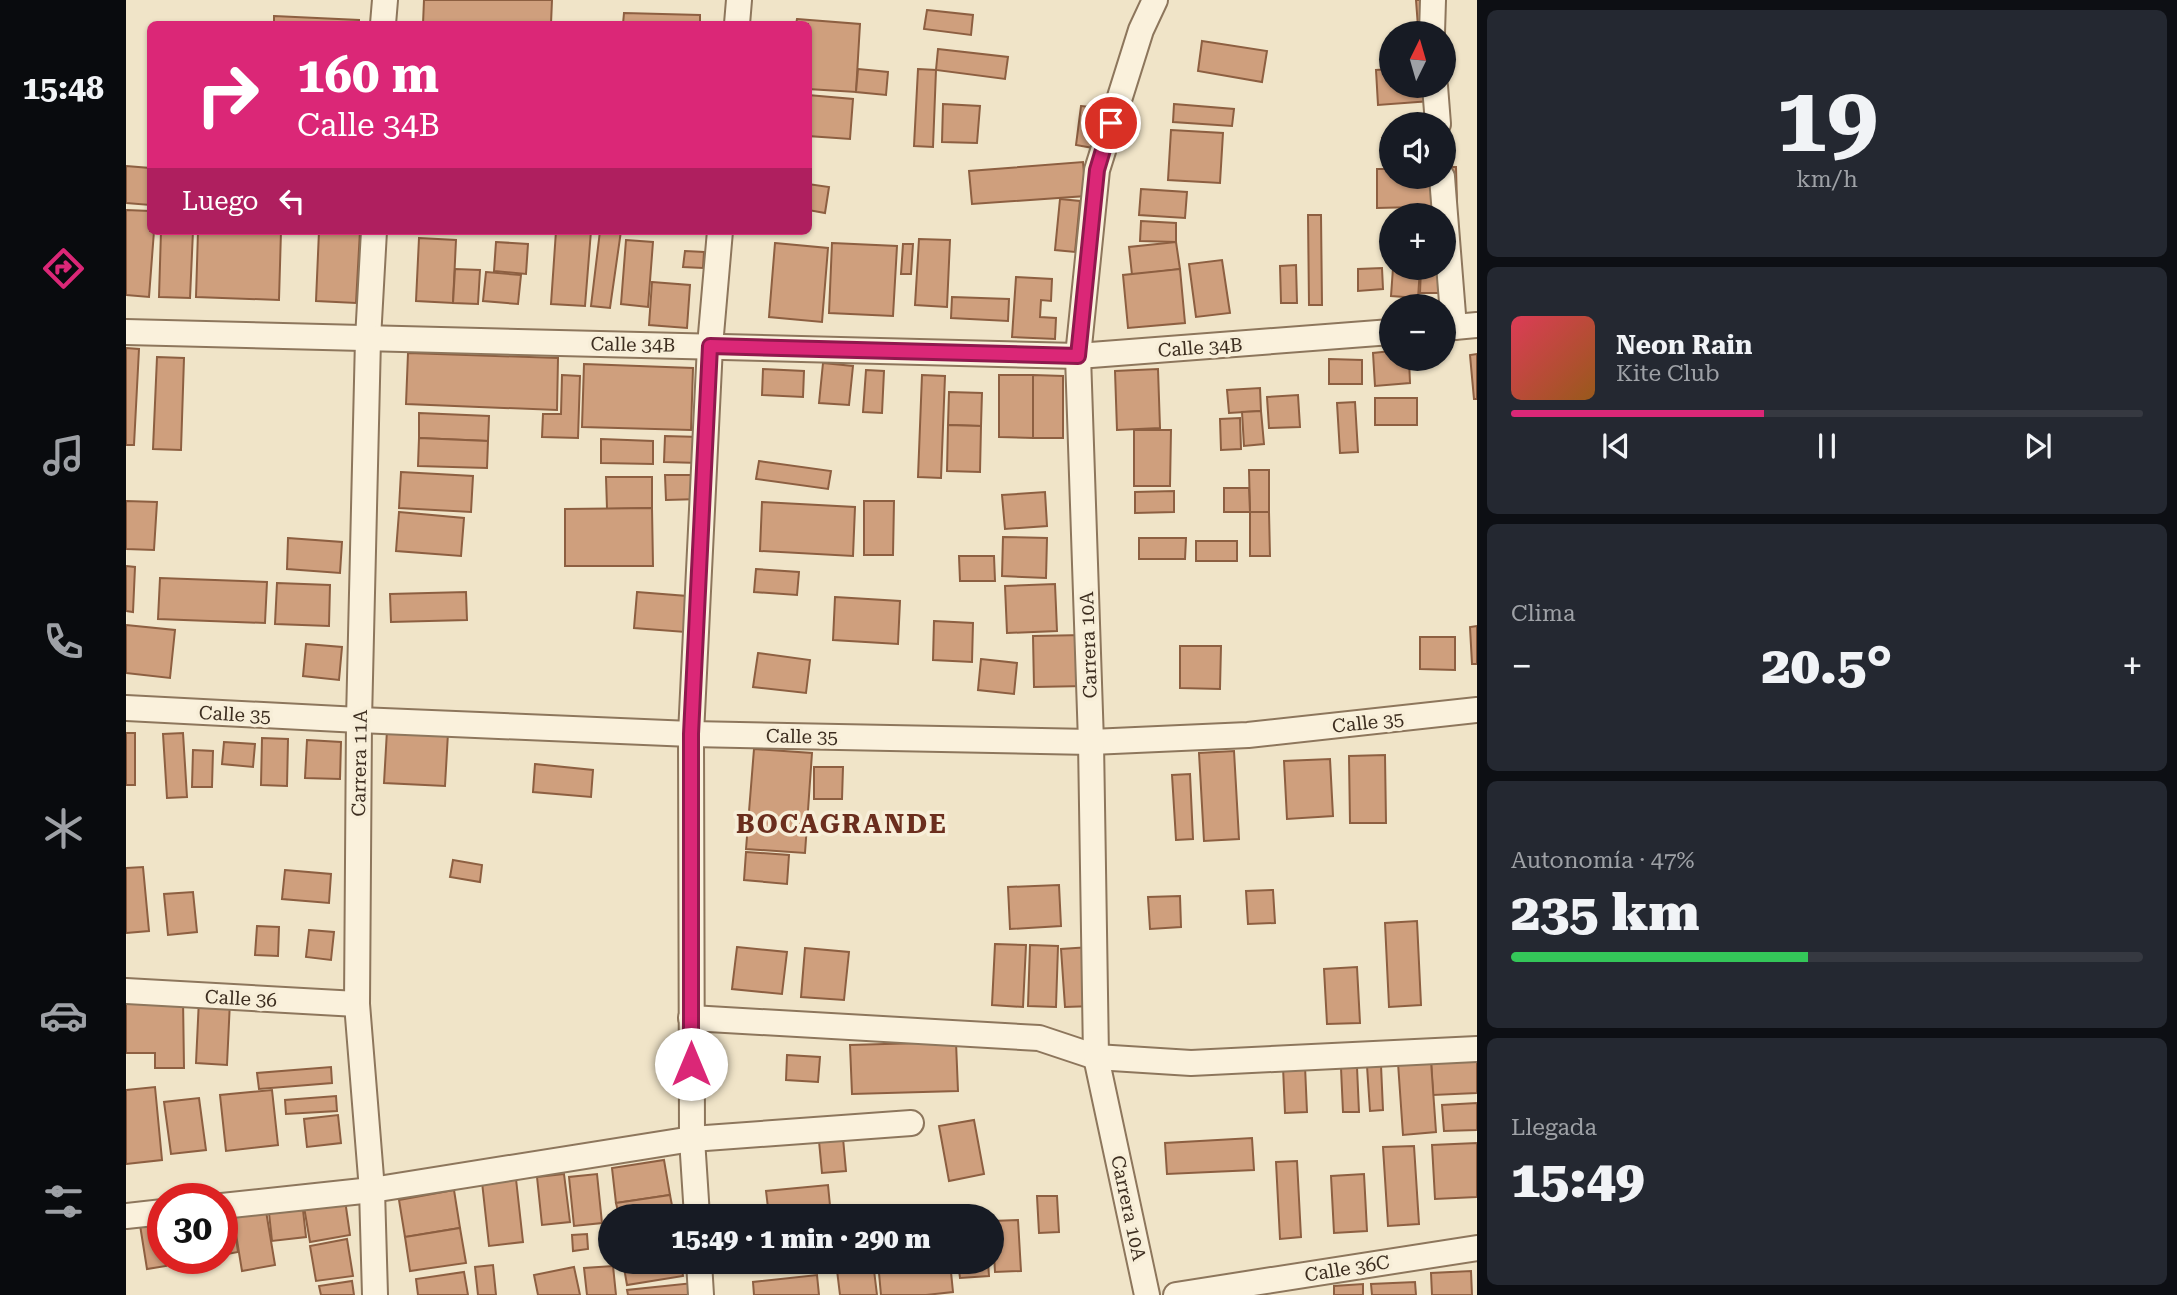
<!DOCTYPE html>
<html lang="es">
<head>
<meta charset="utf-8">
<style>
	body { margin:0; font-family:"Roboto Serif",serif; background:#242831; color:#f1f3f6; height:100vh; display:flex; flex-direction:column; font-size:26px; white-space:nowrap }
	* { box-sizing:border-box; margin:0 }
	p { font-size:23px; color:#9ea1a6 }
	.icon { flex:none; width:38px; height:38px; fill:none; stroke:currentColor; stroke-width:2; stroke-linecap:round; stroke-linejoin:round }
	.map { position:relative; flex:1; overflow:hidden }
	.drawer { display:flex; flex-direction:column; gap:10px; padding:10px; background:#0d0f14; width:700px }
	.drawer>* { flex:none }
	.hud { position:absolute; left:21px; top:21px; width:665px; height:214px; border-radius:10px; box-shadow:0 2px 5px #0004; background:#db2777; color:#fff; overflow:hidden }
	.needle { width:46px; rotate:5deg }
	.fabs { position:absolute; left:1253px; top:21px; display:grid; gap:14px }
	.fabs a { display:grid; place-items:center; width:77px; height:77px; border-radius:50%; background:#171b24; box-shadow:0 2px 5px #0004; font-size:35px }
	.speed { position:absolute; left:21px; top:1183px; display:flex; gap:14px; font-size:35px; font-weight:700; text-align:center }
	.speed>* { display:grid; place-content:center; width:91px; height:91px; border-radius:50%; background:#171b24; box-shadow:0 2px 5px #0004; line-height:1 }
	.speed .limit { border:10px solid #d22; background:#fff; color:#111 }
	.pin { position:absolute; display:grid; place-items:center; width:60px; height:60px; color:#fff; margin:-30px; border:4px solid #fff; border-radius:50%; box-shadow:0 2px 7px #0007 }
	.me { position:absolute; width:77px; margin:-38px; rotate:0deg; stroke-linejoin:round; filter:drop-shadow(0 0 5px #0008) }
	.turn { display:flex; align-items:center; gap:24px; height:147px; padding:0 35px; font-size:32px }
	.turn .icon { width:91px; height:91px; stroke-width:2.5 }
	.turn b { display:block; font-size:49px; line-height:60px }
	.then { display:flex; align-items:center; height:66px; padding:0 35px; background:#0003; gap:14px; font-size:26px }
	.big { font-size:52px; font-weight:800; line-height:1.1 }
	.drawer .tile { flex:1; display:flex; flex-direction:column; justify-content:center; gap:10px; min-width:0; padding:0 24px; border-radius:10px; background:#242831 }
	.drawer .dial { align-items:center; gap:0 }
	.dial b { font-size:91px; line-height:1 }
	.song { display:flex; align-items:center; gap:21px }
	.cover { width:84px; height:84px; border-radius:10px; background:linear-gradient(135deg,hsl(350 70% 55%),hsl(30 70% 35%)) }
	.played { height:7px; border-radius:4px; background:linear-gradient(90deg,#db2777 40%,#363941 40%) }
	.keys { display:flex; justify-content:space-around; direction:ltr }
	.heat { display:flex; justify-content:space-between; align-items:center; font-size:38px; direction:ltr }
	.charge { height:10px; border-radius:5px; background:linear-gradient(90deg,#34c759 47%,#363941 0) }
	.trip { position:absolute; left:472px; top:1204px; width:406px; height:70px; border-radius:35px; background:#171b24; box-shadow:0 2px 5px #0004; font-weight:800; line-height:70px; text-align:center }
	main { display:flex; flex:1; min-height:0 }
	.menu { display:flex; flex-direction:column; width:126px; justify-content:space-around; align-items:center; background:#090b0e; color:#9ea1a6 }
	.menu .icon { width:49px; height:49px }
	.menu .active { color:#db2777 }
	.menu b { font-size:32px; color:#f1f3f6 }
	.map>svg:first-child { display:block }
</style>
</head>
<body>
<main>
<nav class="menu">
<b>15:48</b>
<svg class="icon active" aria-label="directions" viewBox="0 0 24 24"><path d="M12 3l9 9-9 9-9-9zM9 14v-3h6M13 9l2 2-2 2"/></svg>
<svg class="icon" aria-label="music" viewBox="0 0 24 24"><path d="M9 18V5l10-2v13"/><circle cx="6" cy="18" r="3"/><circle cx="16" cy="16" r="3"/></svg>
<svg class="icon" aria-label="phone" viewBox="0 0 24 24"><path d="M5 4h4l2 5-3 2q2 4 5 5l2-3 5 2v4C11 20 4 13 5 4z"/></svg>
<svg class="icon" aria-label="climate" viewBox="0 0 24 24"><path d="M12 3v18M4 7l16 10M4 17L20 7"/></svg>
<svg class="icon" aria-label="car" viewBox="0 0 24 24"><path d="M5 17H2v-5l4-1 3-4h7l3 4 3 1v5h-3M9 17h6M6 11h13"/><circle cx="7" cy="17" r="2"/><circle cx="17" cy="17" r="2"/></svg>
<svg class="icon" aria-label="filters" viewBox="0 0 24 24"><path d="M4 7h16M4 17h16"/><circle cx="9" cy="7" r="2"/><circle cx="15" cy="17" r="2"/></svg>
</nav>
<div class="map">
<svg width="1351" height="1295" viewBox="0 0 1351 1295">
	<rect width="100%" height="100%" fill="#f0e4c8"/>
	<g fill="#cf9f7d" stroke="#8d5f41" stroke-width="2">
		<polygon points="298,0 426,0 425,24 297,24"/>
		<polygon points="1290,0 1314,0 1316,25 1292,27"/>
		<polygon points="801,10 847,15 845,35 798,29"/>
		<polygon points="498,13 574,15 574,24 497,24"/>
		<polygon points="148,16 233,20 233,24 148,24"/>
		<polygon points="671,19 734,24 730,92 682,89 682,24 670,24"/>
		<polygon points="1076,41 1141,51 1136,82 1072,71"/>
		<polygon points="812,49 882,57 879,79 810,70"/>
		<polygon points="732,69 762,72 760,95 730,92"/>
		<polygon points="792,69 810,70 807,147 788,146"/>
		<polygon points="1265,69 1265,86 1317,86 1318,100 1252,105 1250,70"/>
		<polygon points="682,95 727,99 724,139 682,136"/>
		<polygon points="817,104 854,106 851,143 816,142"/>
		<polygon points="1048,104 1108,109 1106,126 1047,122"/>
		<polygon points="955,106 973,108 967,148 950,145"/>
		<polygon points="1045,130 1097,133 1094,183 1042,180"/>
		<polygon points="1318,131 1321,131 1325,160 1318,161"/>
		<polygon points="1265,137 1265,167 1260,168 1256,138"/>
		<polygon points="957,162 960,196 846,204 843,171"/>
		<polygon points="0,166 24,168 24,205 0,203"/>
		<polygon points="1318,167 1330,167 1331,206 1251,208 1251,169 1265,169 1265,177 1318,177"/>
		<polygon points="682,184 703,187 699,213 682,210"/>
		<polygon points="1015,189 1061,192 1059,218 1013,215"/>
		<polygon points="934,199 954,201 949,252 929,250"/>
		<polygon points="0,210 24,211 24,231 28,231 23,297 0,295"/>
		<polygon points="1182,215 1195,215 1196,305 1183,305"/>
		<polygon points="1015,221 1050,223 1050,242 1014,241"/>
		<polygon points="35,231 67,231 64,298 33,297"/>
		<polygon points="72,231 155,231 153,300 70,297"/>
		<polygon points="193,231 234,231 230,303 190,301"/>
		<polygon points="430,231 465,231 459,306 425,304"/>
		<polygon points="474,231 495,231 484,308 465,306"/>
		<polygon points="293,238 330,240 327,303 290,301"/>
		<polygon points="793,239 824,240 821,307 789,305"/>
		<polygon points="500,240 527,242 522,307 495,304"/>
		<polygon points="370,242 402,244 400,274 368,271"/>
		<polygon points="1050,242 1054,269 1006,275 1003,247"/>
		<polygon points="649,243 702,248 696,322 643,317"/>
		<polygon points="706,243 771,246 767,316 703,313"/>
		<polygon points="777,244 787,244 785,274 775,274"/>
		<polygon points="559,251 578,252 577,268 557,267"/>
		<polygon points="1096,260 1104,313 1070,317 1063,264"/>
		<polygon points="1170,265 1171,303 1155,303 1154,266"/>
		<polygon points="1256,268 1257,289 1232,291 1232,269"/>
		<polygon points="1267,268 1294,268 1292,298 1265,296"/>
		<polygon points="1295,268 1314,268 1314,293 1294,293"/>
		<polygon points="329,269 354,270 352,304 327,303"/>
		<polygon points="1054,269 1059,323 1002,328 997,275"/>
		<polygon points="360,272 395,275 392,304 357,301"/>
		<polygon points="890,277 926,279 925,301 915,300 914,317 930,318 929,339 886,337"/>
		<polygon points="526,282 564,285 561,328 523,325"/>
		<polygon points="826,297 883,299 882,321 825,318"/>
		<polygon points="0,348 13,349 8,445 0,445"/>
		<polygon points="1265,351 1265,359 1283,359 1284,383 1249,386 1247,353"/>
		<polygon points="282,353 432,358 431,410 280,404"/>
		<polygon points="1351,354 1351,399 1348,399 1344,355"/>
		<polygon points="31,357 58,358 55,450 27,449"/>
		<polygon points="1203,359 1236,360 1236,384 1203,384"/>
		<polygon points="697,363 727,366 723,405 693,403"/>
		<polygon points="458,364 567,368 565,430 456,427"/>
		<polygon points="637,369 678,371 677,397 636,395"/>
		<polygon points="1032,369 1034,428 991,430 989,371"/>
		<polygon points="740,370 758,371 756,413 737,412"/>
		<polygon points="436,375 454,376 452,438 416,437 417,414 435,414"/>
		<polygon points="796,375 819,376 815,478 792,477"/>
		<polygon points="873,375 907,375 907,438 873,437"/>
		<polygon points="907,375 937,376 937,438 907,438"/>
		<polygon points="1134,388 1135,411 1103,413 1101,390"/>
		<polygon points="823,392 856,393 855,426 822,425"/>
		<polygon points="1172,395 1174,427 1143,428 1141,397"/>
		<rect x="1249" y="398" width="42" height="27"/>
		<polygon points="1229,402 1232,452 1214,453 1211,403"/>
		<polygon points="1135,411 1138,444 1118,446 1116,412"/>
		<polygon points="293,413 363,416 362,441 293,438"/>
		<polygon points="1114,418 1115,449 1095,450 1094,419"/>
		<polygon points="822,425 855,426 854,472 821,471"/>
		<polygon points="1008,430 1045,430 1044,486 1008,486"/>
		<polygon points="539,436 574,437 573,463 538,462"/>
		<polygon points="293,438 362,441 361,468 292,466"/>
		<polygon points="475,439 527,441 527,464 475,463"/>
		<polygon points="633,461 705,471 702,489 630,479"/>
		<polygon points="1123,470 1143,470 1143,512 1124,512"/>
		<polygon points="275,472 347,476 345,512 273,508"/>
		<polygon points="539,475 573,475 574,499 540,500"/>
		<polygon points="480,477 526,477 526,508 481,509"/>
		<polygon points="1098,488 1123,488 1124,512 1098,512"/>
		<polygon points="1048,491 1048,512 1009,513 1009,492"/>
		<polygon points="919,492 921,526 879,529 876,495"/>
		<polygon points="0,501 31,502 28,550 0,549"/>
		<polygon points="738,501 768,501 767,555 738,555"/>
		<polygon points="636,502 729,507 727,556 634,551"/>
		<polygon points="526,508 527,566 439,566 439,509"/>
		<polygon points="273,512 338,518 335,556 270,551"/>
		<polygon points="1124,512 1143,512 1144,556 1124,556"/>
		<polygon points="877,537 921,538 920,578 876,576"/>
		<polygon points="162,538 216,542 214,573 161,569"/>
		<polygon points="1013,538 1060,538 1059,559 1013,559"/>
		<rect x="1070" y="541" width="41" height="20"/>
		<polygon points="833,556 868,556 869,581 834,581"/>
		<polygon points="0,566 9,567 7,612 0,611"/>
		<polygon points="630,569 673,572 671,595 628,592"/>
		<polygon points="34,578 141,582 139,623 32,619"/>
		<polygon points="151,583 204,585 203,626 149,624"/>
		<polygon points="929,584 931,631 881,633 879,586"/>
		<polygon points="340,592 341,620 265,622 264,594"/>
		<polygon points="511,592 561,596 559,632 508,628"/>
		<polygon points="709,597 774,601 772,644 707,640"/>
		<polygon points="808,621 847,623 846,662 807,660"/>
		<polygon points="0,625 49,630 44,678 0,673"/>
		<polygon points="1351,626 1351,664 1346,664 1344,627"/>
		<polygon points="958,635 959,686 908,687 907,636"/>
		<polygon points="1294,637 1329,637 1329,670 1294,669"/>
		<polygon points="180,644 216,647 213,680 177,676"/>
		<polygon points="1054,646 1095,646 1094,689 1054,688"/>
		<polygon points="632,653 684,660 680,693 627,687"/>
		<polygon points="855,659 891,663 888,694 852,690"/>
		<polygon points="261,730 322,733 319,786 258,783"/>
		<rect x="0" y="733" width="9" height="52"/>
		<polygon points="57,733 61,797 41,798 37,734"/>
		<polygon points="136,738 162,739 161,786 135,785"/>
		<polygon points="181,740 215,742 214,779 179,778"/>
		<polygon points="98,742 129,744 127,767 96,764"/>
		<polygon points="628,749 686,753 679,853 620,849"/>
		<polygon points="67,750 87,751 86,787 66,787"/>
		<polygon points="1108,751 1113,839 1078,841 1073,753"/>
		<polygon points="1259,755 1260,823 1224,823 1223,756"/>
		<polygon points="1204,759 1207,816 1161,819 1158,761"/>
		<polygon points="409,764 467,770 465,797 407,792"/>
		<polygon points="688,767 717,767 716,799 688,799"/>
		<polygon points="1064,774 1067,839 1050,840 1046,775"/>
		<polygon points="620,852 663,855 661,884 618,880"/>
		<polygon points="327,860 356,865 354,882 324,877"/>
		<polygon points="17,867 23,931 0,933 0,868"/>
		<polygon points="159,870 205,874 203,903 156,899"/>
		<polygon points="933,885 935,926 884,929 882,887"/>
		<polygon points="1147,890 1149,923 1122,924 1120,891"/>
		<polygon points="67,892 71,932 42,935 38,894"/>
		<polygon points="1054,896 1055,927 1024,929 1022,897"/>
		<polygon points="1291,921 1295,1005 1263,1007 1259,923"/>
		<polygon points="131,926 153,927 152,956 129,955"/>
		<polygon points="183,930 208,932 205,960 180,957"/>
		<polygon points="869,944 900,945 897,1007 866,1005"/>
		<polygon points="904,945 932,946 930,1007 902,1006"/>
		<polygon points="611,947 661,952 656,994 606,989"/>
		<polygon points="964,947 967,1006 939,1007 935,949"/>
		<polygon points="679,948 723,952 718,1000 675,997"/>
		<polygon points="1231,967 1234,1023 1201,1024 1198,969"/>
		<polygon points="57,998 58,1068 29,1068 29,1053 0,1053 0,999"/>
		<polygon points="73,999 104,1001 101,1065 70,1063"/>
		<polygon points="830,1042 832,1091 726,1094 724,1045"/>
		<polygon points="661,1055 694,1057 692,1082 660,1080"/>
		<polygon points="1351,1059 1351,1093 1307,1095 1305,1061"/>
		<polygon points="1305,1061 1310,1132 1277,1135 1272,1063"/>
		<polygon points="1255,1065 1257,1110 1244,1111 1241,1066"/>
		<polygon points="1179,1066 1181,1112 1159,1113 1157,1067"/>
		<polygon points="205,1067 206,1083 133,1089 131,1073"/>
		<polygon points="1231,1067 1233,1112 1217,1112 1215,1068"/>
		<polygon points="29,1087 36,1160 0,1164 0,1090"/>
		<polygon points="146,1090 152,1145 100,1151 94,1095"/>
		<polygon points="210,1096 211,1111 160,1114 159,1100"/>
		<polygon points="73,1098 80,1150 45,1154 38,1102"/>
		<polygon points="1351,1103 1351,1130 1318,1131 1316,1105"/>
		<polygon points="212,1115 215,1143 181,1147 178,1119"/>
		<polygon points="848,1120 858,1174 823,1181 813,1126"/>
		<polygon points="717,1138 720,1171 696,1173 693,1141"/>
		<polygon points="1126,1138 1128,1170 1041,1174 1039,1143"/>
		<polygon points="1351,1143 1351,1197 1309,1199 1306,1145"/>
		<polygon points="1288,1146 1293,1224 1262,1226 1257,1147"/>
		<polygon points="538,1160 544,1195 490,1203 486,1168"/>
		<polygon points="1171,1161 1175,1237 1154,1239 1150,1162"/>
		<polygon points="438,1174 444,1222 416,1225 411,1177"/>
		<polygon points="471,1174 476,1223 448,1226 443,1177"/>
		<polygon points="1238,1174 1241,1231 1208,1233 1205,1176"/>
		<polygon points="390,1179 397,1242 363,1246 356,1182"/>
		<polygon points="702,1185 705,1216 643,1216 640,1191"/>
		<polygon points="328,1190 334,1228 279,1237 273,1200"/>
		<polygon points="544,1195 548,1216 493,1216 490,1203"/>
		<polygon points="911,1196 931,1196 933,1232 913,1233"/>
		<polygon points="219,1200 224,1235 184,1242 178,1207"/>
		<polygon points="177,1210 180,1237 146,1241 143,1213"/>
		<polygon points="140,1211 149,1265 116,1271 107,1216"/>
		<polygon points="107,1216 112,1252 96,1255 96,1218"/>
		<polygon points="892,1220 895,1271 869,1272 866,1221"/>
		<polygon points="33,1222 37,1258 39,1258 40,1266 21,1269 14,1225"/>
		<polygon points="334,1228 340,1263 284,1271 279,1237"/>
		<polygon points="461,1234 462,1249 447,1251 446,1235"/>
		<polygon points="221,1239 227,1276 190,1281 184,1246"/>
		<polygon points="497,1262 555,1262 557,1276 501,1285"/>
		<polygon points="710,1262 747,1262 751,1295 714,1295"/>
		<polygon points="752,1262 824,1262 827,1292 800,1295 755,1295"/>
		<polygon points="832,1262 862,1262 863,1276 834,1278"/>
		<polygon points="367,1265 370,1295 352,1295 349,1267"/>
		<polygon points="487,1266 490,1295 461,1295 458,1268"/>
		<polygon points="448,1267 454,1295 412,1295 408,1275"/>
		<polygon points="1345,1271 1346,1295 1306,1295 1305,1273"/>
		<polygon points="338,1272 342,1295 292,1295 290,1279"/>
		<polygon points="691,1275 693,1295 628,1295 627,1282"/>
		<polygon points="226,1281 228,1295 195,1295 193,1286"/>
		<polygon points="1289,1282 1290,1295 1246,1295 1245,1284"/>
		<polygon points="567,1283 568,1295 502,1295 501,1290"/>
		<polygon points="1237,1284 1237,1295 1208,1295 1208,1286"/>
	</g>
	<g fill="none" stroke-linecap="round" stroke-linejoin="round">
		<g stroke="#8d765c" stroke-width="28">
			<g id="minor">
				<polyline points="257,24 259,0"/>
				<polyline points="611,24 613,0"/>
				<polyline points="1306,33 1307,0"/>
				<polyline points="1309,86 1312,124"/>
				<polyline points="1316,177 1328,327"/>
				<polyline points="248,231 242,339 233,720 231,1004 246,1190 249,1295"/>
				<polyline points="1318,328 1351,325"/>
				<polyline points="0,332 952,356 1265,332"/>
				<polyline points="0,708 233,720 565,734 965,742 1122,735 1351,710"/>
				<polyline points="0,991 231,1004"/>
				<polyline points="565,1018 913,1038 970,1057 1065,1063 1351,1049"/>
				<polyline points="96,1206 246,1190 566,1139 785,1123"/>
				<polyline points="0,1216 37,1212"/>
				<polyline points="571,1216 566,1139 565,734 584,346 594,231"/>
				<polyline points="573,1262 575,1295"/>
				<polyline points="1021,1295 970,1057 965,742 952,356 971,170 1015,30 1029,0"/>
				<polyline points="1050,1295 1351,1248"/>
			</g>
		</g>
		<use href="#minor" stroke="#faf1dc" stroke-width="24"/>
	</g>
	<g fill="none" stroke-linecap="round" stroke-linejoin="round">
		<g stroke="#8e194d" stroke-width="18">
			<polyline id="route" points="565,1064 565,734 584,346 952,356 971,170 985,123"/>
		</g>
		<use href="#route" stroke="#db2777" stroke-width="12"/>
	</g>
	<g text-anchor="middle" stroke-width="7" stroke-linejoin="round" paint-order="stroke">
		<g font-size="19" fill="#3d2e20" stroke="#f7eed8">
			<text transform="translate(507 344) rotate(1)" y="7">Calle 34B</text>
			<text transform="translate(1074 347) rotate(-4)" y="7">Calle 34B</text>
			<text transform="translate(962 645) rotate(-92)" y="7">Carrera 10A</text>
			<text transform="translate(109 714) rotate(3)" y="7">Calle 35</text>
			<text transform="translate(1242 722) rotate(-6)" y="7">Calle 35</text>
			<text transform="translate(676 736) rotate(1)" y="7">Calle 35</text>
			<text transform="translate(233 763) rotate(-89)" y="7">Carrera 11A</text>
			<text transform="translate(115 998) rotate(3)" y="7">Calle 36</text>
			<text transform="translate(1003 1208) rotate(78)" y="7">Carrera 10A</text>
			<text transform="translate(1221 1268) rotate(-9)" y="7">Calle 36C</text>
		</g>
		<g font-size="26" font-weight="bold" letter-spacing="2" fill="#6b2e1e" stroke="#f7eed8">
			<text x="716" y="833">BOCAGRANDE</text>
		</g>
	</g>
</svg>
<div class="fabs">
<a><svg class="needle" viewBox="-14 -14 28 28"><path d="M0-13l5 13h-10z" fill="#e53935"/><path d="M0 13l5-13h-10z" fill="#9ea1a6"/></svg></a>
<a><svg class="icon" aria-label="sound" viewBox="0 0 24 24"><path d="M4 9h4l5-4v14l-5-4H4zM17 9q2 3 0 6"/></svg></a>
<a>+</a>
<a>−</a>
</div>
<div class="speed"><div class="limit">30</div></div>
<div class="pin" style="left:985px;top:123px;background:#d93025"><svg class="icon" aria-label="arrive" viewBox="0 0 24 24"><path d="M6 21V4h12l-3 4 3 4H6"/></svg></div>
<svg class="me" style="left:565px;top:1064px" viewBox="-20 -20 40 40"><circle r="19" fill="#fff"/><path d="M0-13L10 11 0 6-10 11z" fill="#db2777"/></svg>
<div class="trip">15:49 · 1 min · 290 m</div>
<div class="hud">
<div class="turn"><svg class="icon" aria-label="right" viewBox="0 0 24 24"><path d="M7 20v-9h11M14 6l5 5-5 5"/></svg><div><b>160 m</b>Calle 34B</div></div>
<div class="then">Luego<svg class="icon" aria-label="left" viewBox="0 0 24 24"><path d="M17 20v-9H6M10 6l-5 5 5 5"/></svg></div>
</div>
</div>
<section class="drawer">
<div class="tile dial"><b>19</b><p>km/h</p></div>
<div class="tile">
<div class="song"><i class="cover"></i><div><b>Neon Rain</b><p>Kite Club</p></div></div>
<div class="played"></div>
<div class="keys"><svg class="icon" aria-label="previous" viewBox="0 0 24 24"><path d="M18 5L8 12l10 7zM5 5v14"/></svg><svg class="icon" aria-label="pause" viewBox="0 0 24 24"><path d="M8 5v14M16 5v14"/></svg><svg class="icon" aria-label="next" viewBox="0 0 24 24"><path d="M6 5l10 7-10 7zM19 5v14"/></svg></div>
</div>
<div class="tile"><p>Clima</p>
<div class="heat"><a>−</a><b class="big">20.5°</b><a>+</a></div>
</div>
<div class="tile"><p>Autonomía · 47%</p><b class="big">235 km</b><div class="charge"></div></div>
<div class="tile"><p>Llegada</p><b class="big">15:49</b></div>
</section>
</main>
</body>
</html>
